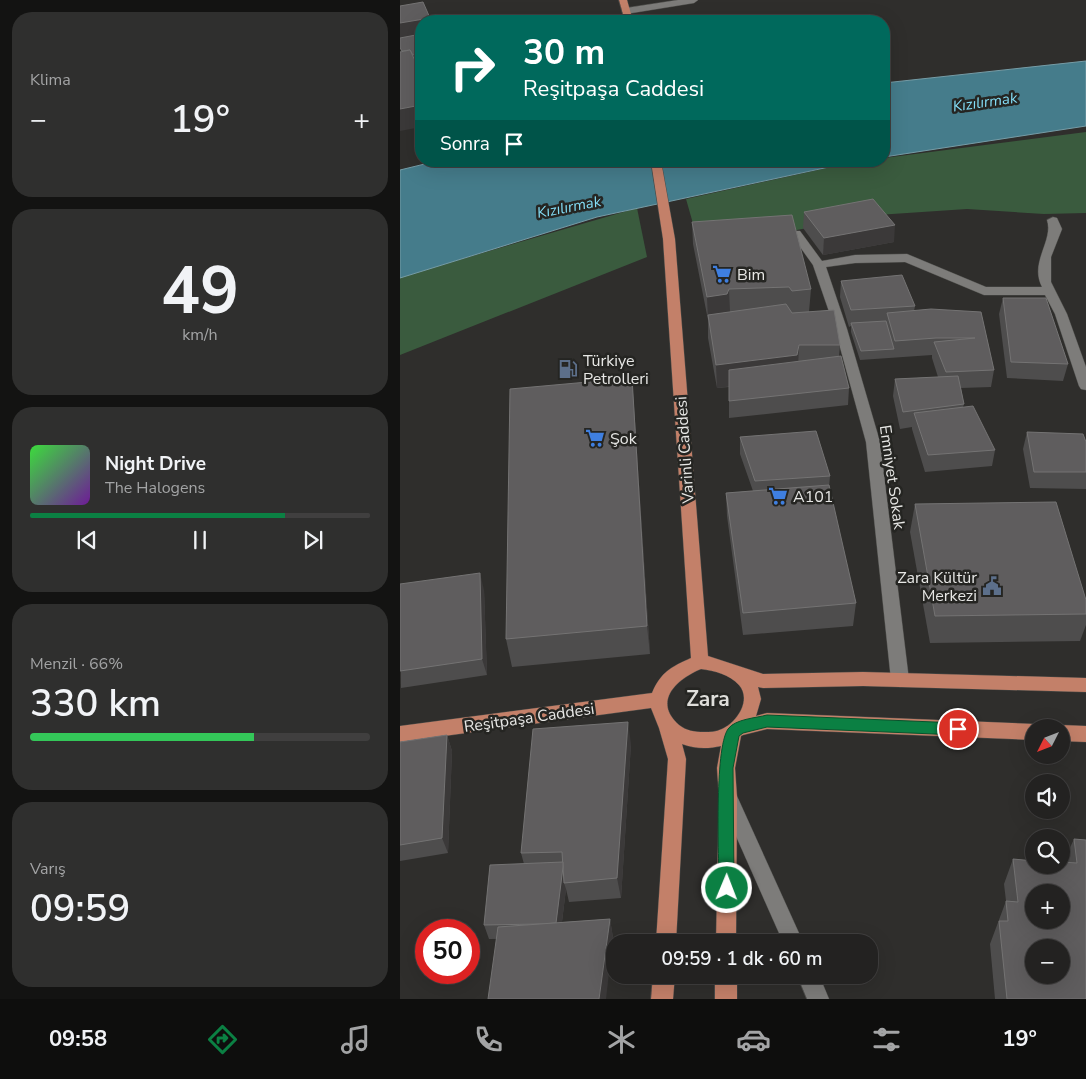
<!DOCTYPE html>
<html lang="tr">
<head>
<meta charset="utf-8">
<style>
	body { margin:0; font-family:"Nunito Sans",sans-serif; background:#2f2f2e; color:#f1f3f6; height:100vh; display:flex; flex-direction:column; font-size:19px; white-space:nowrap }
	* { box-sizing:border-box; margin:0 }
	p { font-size:16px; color:#a3a4a5 }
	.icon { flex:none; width:28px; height:28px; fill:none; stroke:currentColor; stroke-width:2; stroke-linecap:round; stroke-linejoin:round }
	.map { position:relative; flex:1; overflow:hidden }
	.drawer { display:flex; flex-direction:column; gap:12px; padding:12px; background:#131312; width:400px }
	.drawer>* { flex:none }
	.hud { position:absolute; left:15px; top:15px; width:475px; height:152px; border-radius:20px; box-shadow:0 5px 20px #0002,0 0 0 1px #403f3f; background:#00695c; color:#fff; overflow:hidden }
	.needle { width:32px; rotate:228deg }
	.buttons { position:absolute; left:625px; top:719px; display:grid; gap:10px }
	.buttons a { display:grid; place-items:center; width:45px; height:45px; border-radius:50%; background:#232221; box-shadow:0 5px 20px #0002,0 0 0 1px #403f3f; font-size:25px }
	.speed { position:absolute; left:15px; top:919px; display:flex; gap:10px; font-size:25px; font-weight:700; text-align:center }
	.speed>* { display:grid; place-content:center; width:65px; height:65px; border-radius:50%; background:#232221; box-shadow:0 5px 20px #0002,0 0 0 1px #403f3f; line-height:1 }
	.speed .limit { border:8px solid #d22; background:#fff; color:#111 }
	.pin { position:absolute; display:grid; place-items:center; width:42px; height:42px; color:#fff; margin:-21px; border:2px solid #fff; border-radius:50%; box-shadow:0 1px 5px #0007 }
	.me { position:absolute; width:55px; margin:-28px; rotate:1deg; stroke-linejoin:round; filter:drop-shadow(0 0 4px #0008) }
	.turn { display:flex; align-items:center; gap:18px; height:105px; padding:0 25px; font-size:22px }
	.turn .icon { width:65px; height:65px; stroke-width:2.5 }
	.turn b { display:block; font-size:35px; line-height:42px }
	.then { display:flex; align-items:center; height:48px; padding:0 25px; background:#0003; gap:10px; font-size:19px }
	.big { font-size:38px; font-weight:600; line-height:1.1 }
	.drawer .card { flex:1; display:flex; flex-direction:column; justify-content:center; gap:8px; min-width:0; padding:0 18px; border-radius:20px; background:#2f2f2e }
	.drawer .dial { align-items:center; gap:0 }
	.dial b { font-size:65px; line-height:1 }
	.song { display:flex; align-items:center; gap:15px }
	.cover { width:60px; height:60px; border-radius:8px; background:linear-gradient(135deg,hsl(120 70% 55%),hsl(280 70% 35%)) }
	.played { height:5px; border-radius:2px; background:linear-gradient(90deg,#0b8043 75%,#403f3f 75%) }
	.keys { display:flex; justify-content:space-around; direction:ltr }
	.heat { display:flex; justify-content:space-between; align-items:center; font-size:28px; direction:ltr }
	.charge { height:8px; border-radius:4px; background:linear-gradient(90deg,#34c759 66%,#403f3f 0) }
	.trip { position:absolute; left:206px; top:934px; width:272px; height:50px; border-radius:20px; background:#232221; box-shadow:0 5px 20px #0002,0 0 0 1px #403f3f; font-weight:600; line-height:50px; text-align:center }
	.tabs { display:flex; height:80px; justify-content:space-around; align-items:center; background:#0e0e0d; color:#a3a4a5 }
	.tabs .icon { width:35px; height:35px }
	.tabs .current { color:#0b8043 }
	.tabs b { font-size:22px; color:#f1f3f6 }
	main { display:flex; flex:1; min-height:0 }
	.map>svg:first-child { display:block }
</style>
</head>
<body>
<main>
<section class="drawer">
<div class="card"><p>Klima</p>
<div class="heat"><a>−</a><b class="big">19°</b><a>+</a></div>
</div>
<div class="card dial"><b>49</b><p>km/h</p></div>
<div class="card">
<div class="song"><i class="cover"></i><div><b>Night Drive</b><p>The Halogens</p></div></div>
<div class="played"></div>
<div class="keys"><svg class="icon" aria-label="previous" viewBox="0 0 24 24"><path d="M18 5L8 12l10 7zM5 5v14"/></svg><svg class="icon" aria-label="pause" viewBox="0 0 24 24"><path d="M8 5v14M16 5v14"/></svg><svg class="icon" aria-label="next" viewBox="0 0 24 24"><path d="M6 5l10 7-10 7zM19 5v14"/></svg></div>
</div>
<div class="card"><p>Menzil · 66%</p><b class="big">330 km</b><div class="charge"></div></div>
<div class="card"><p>Varış</p><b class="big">09:59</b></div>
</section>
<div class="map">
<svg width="686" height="999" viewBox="0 0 686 999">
	<rect width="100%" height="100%" fill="#2f2e2c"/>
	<g fill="#3a5b3e">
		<polygon points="686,132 686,213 644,214 567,209 477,215 300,248 286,199 454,162 484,161 484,158"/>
		<polygon points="237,208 247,257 0,355 0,277"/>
	</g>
	<g fill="#457c8b" stroke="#769ca6">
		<polygon points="686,61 686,126 484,157 484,83"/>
		<polygon points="37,161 457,161 197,217 0,278 0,170"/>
	</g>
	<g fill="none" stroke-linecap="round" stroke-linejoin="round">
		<g stroke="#4d4d4a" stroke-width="1">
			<g id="minor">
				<polygon points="278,0 298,0 294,3 226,14 222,11 226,8"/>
				<path d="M653,217l4,1 5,11 -11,28v25l16,32 19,53v23l-5,-1 -2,-3 -24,-72 -10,-19h-61l-79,-33 -50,1 -29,4 21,62 33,113 29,238 -3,5 -6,2 -6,-2 -3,-5 -25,-238 -31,-113 -22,-64 -23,-32 2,-2h8l22,30 33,-6 52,-1 79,33h56c-13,-25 12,-46 5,-67z"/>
				<polygon points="329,791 336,794 403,942 383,942 320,800 322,794"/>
				<polygon points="397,975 419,975 429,999 407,999"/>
			</g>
		</g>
		<g stroke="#4d4d4a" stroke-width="1">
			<g id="major">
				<polygon points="219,0 227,0 233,21 225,21"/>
				<path d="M251,161h10l14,78 33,417 55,18 100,-2 223,6v14l-223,-6 -100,2 -5,-1 3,12 -5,17 11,-3 267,11 7,4h-7v12l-267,-11 -24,6 -2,1 -6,32 2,29 -1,145h-20l3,-145 -2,-29 4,-22c-13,3 -26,3 -39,-2l4,15 -10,183h-20l12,-183 -9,-31 -8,-20 -251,34v-16l252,-33c9,-21 19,-26 39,-35l-28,-419zM301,669c14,2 28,5 38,16 13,15 -2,37 -17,44 -6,3 -12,3 -18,3 -10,0 -17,-1 -25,-7 -27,-24 -2,-46 22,-56z"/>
				<polygon points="661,725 686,726 686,742 661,741 661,728 655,728"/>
				<polygon points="253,975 275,975 273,999 251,999"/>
				<rect x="315" y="975" width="22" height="24"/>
			</g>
		</g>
		<use href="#minor" fill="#7d7c7a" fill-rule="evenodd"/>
		<use href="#major" fill="#c38069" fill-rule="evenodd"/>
	</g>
	<g fill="#4e4d4d">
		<polygon points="404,212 494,242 423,255 403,228"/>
		<polygon points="292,222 411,289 409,312 440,345 439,357 449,388 448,405 329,418 329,387 317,388 308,338 308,320 293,244"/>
		<polygon points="441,281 515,306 514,311 581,312 594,370 591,387 561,388 564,404 563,407 595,450 592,466 525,472 512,429 512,427 500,429 493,396 495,379 538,377 532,358 532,355 460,360 451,332 451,326 449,327 440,297"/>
		<polygon points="603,298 668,364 663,381 607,378 599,314"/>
		<polygon points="232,378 234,406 250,654 112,667 106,639"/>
		<polygon points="627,432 686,442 686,489 630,488 623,449"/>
		<polygon points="340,437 430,476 429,488 456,603 453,626 343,635 327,516 326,493 353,491 340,454"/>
		<polygon points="515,504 686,600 686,625 680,641 530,643 510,532"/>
		<polygon points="0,584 84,590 87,675 1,688"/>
		<polygon points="47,735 52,751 48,853 0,861 0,742"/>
		<polygon points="231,744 221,898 169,902 166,889 162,922 210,919 213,938 89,939 84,925 124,864 121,853"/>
		<polygon points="674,839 686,840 686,999 595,999 590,944 606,901 604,884 613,859 663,863"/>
	</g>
	<g fill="#3b3939">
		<polygon points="30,18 31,21 21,21 21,34 0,38 0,23"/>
		<polygon points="21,54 21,65 18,57 21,69 9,71 6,57"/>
		<polygon points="21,105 21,127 0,131 0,109"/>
		<polygon points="495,225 494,242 423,255 424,238"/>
		<polygon points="329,289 330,312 308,315 308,320 307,297"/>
		<polygon points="399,345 398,368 396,378 317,388 316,365"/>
		<polygon points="232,378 234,406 250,654 247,626"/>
		<polygon points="80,573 84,590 87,675 82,659"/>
		<polygon points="228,722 231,744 221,898 217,878"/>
		<polygon points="47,735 52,751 48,853 42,838"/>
		<polygon points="164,862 164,883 166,889 160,937 156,923"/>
		<polygon points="210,919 213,938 206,999 199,999"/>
	</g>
	<g fill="#5f5d5e" stroke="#747373" fill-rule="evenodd">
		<polygon points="23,2 30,18 0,23 0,6"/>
		<polygon points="21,34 21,54 13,55 10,50 2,51 0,48 0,38"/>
		<polygon points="10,50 21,73 21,105 0,109 0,52"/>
		<polygon points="18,57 21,57 21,65"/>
		<polygon points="473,199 495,225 424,238 404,212"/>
		<polygon points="392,215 411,289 392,291 389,287 329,289 327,294 307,297 292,222"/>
		<polygon points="502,275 515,306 451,310 441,281"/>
		<polygon points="603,298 646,298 668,364 611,362"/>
		<polygon points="386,304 392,313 434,310 440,345 399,345 397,355 316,365 308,315"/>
		<polygon points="531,309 581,312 594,370 546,372 534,342 575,338 536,338 495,341 487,313"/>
		<polygon points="486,321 494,349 461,351 451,323"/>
		<polygon points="441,356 449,388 329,401 329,370"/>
		<polygon points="558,376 564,404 503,412 495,379"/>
		<polygon points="232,378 247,626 106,639 110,389"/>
		<polygon points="573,406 595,450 528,455 514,413"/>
		<polygon points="416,431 430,476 355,481 340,437"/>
		<polygon points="627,432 683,434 686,442 686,472 634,472"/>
		<polygon points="429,485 456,603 343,613 326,493"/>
		<polygon points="656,502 686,600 686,614 535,616 515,504"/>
		<polygon points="80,573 82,659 0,671 0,584"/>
		<polygon points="228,722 217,878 164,883 162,852 121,853 133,729"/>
		<polygon points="47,735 42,838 0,845 0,742"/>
		<path d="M674,839l12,1v159h-79l-8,-78h9l-2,-20 12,1 -5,-43 21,2v4h27v-3l16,1zM634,892h27v28h-27zM634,948h27v27h-27z"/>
		<polygon points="163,862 163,867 156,923 140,924 84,925 90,865"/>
		<polygon points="210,919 199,999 88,999 98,927"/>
	</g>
	<path fill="#0b8043" stroke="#07532c" d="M367,715l191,8 4,2 2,4 -2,4 -4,2 -191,-8 -24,6 -4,3 -6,32 1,120 -2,5 -5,2 -6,-2 -2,-5c0,-30 -5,-138 9,-159 7,-10 28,-11 39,-14z"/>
	<defs>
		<g id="supermarket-bare" transform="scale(1.5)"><path d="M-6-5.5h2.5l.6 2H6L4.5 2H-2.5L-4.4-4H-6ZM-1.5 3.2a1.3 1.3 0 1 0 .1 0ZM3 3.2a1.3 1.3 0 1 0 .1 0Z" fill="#3f7fe0" stroke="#252522" stroke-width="2.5" paint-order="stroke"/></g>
		<g id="fuel-bare" transform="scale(1.5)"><path d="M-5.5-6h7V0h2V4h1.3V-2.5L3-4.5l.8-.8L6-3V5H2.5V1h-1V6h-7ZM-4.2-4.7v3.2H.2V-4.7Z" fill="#5c6f8a" stroke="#252522" stroke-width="2.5" paint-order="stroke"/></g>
		<g id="civic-bare" transform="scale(1.5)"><path d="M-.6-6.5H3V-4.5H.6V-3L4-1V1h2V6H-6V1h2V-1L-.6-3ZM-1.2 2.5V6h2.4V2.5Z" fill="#5c6f8a" stroke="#252522" stroke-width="2.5" paint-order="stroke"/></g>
	</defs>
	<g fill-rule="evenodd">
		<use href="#supermarket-bare" x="322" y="274"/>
		<use href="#fuel-bare" x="168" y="369"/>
		<use href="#supermarket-bare" x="195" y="438"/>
		<use href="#supermarket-bare" x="378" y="496"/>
		<use href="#civic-bare" x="592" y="586"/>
	</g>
	<g text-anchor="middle" stroke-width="5" stroke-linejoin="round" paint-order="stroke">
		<g font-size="15" font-style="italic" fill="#83ddf6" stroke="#252522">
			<text transform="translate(585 102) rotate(-8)" y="5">Kızılırmak</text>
			<text transform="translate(169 207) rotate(-11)" y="5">Kızılırmak</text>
		</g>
		<g font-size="16" fill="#e7e7e5" stroke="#252522" text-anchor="start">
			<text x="337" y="280">Bim</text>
			<text x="183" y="366">Türkiye<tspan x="183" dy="18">Petrolleri</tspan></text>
			<text x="210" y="444">Şok</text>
			<text x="393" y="502">A101</text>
			<text x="577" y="583" text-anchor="end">Zara Kültür<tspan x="577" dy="18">Merkezi</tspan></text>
		</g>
		<g font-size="16" fill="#e7e7e5" stroke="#252522">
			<text transform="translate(284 450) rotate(-94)" y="6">Varinli Caddesi</text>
			<text transform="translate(493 477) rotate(82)" y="6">Emniyet Sokak</text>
			<text transform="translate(129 717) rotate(-8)" y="6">Reşitpaşa Caddesi</text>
		</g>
		<g font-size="21" font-weight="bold" fill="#dfdedb" stroke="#252522">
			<text x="308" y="706">Zara</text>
		</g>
	</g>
</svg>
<div class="buttons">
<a><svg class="needle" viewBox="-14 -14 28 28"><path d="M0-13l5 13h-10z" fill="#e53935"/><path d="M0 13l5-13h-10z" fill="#a3a4a5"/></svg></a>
<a><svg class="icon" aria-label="sound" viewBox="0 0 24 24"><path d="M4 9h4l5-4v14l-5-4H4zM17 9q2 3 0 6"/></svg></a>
<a><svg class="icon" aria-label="search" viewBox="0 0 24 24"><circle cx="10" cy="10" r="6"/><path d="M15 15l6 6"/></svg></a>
<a>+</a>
<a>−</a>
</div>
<div class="speed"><div class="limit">50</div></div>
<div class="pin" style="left:558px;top:729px;background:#d93025"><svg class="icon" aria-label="arrive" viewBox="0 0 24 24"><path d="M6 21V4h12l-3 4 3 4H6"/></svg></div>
<svg class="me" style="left:327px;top:888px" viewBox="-20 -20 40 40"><circle r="17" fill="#0b8043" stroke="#fff" stroke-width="3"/><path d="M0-11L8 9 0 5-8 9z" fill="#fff"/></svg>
<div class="trip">09:59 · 1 dk · 60 m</div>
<div class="hud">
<div class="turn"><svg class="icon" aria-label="right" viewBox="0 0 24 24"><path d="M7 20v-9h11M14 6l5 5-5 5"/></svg><div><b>30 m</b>Reşitpaşa Caddesi</div></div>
<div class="then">Sonra<svg class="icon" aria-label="arrive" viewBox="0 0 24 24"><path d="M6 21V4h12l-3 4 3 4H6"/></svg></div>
</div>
</div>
</main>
<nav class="tabs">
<b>09:58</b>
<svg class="icon current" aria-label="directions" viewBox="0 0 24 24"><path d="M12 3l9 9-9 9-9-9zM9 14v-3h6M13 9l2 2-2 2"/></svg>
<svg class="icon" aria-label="music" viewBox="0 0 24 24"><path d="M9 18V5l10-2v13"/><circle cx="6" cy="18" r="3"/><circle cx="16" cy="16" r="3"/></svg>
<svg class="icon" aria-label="phone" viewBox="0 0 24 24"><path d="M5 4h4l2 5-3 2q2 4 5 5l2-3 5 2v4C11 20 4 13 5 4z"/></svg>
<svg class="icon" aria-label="climate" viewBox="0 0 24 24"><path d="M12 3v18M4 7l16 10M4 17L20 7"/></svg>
<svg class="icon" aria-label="car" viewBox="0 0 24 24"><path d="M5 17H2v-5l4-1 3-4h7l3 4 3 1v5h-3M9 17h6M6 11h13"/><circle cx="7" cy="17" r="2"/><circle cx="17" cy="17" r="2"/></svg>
<svg class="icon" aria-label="filters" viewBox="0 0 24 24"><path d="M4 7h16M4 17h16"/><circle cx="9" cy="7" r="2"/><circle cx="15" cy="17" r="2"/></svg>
<b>19°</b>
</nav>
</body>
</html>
